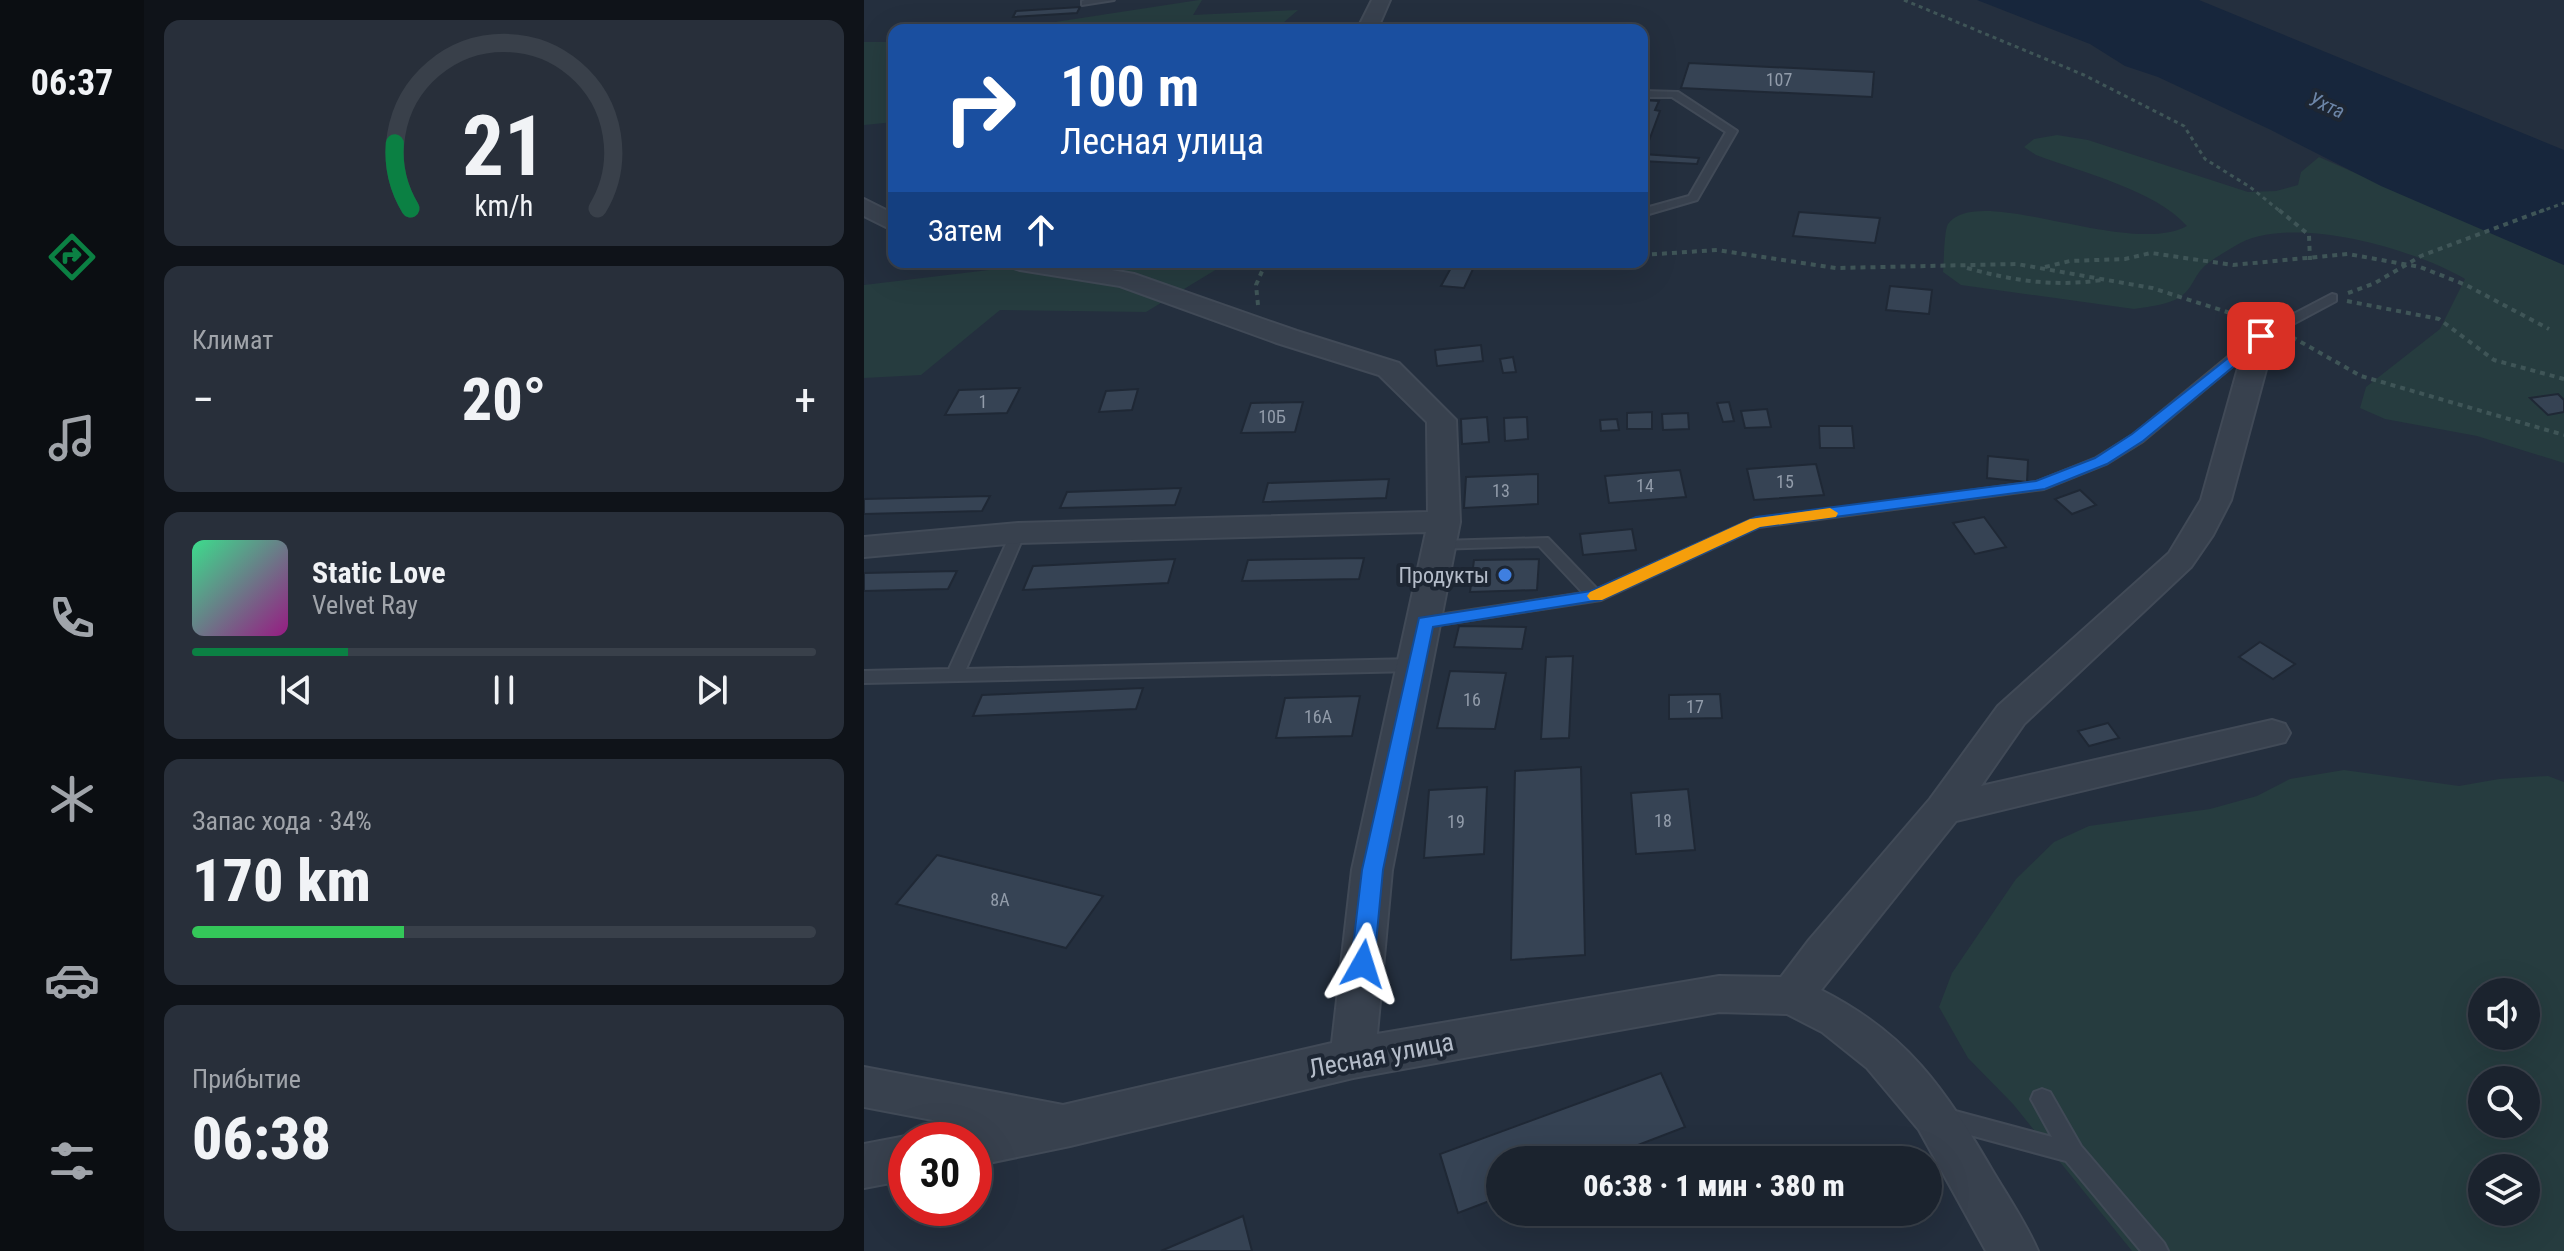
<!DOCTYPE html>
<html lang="ru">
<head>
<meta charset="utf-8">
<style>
	body { margin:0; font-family:"Roboto Condensed",sans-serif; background:#282f3a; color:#f1f3f6; height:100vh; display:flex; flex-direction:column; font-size:30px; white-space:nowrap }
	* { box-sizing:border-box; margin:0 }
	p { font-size:26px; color:#a0a4aa }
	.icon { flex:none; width:44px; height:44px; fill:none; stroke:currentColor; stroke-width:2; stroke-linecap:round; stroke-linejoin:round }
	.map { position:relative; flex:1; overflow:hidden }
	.drawer { display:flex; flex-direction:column; gap:20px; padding:20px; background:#0f1319; width:720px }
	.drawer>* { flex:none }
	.hud { position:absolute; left:24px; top:24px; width:760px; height:244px; border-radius:16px; box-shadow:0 8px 32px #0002,0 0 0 2px #39404a; background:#1a4fa0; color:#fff; overflow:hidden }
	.tools { position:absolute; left:1604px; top:978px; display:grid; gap:16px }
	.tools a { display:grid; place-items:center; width:72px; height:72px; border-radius:50%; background:#1b232e; box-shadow:0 8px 32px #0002,0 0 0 2px #39404a; font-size:40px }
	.speed { position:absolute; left:24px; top:1122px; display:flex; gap:16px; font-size:40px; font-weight:700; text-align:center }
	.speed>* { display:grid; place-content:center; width:104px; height:104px; border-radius:50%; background:#1b232e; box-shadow:0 8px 32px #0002,0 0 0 2px #39404a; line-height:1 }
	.speed .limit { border:12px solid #d22; background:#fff; color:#111 }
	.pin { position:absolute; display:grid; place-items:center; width:68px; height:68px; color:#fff; margin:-34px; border-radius:16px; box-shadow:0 4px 12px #0006 }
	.me { position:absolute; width:88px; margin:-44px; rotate:6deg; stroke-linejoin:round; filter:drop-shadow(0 0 6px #0008) }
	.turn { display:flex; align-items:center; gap:28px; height:168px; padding:0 40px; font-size:36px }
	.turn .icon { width:104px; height:104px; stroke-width:2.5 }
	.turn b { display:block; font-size:56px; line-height:68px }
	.then { display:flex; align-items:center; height:76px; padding:0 40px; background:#0003; gap:16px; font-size:30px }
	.big { font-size:60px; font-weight:800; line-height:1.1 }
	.drawer .widget { flex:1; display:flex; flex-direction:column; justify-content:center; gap:12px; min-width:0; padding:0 28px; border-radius:16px; background:#282f3a }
	.drawer .dial { align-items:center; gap:0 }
	.dial svg { height:208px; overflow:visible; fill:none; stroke:#39404a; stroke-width:7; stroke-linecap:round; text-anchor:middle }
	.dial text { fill:#f1f3f6; stroke:none }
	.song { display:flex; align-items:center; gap:24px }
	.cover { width:96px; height:96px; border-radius:12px; background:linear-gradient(135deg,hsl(150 70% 55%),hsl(310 70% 35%)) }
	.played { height:8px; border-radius:4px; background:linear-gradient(90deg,#0b8043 25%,#39404a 25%) }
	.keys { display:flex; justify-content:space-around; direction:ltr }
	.heat { display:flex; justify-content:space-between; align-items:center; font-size:44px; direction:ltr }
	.charge { height:12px; border-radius:6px; background:linear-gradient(90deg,#34c759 34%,#39404a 0) }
	.trip { position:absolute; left:622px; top:1146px; width:456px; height:80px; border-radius:40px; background:#1b232e; box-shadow:0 8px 32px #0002,0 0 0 2px #39404a; font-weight:800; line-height:80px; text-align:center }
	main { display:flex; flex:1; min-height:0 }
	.tabs { display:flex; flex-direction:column; width:144px; justify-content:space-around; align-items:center; background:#0b0e12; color:#a0a4aa }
	.tabs .icon { width:56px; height:56px }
	.tabs .selected { color:#0b8043 }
	.tabs b { font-size:36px; color:#f1f3f6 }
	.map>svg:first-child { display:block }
</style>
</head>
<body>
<main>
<nav class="tabs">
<b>06:37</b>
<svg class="icon selected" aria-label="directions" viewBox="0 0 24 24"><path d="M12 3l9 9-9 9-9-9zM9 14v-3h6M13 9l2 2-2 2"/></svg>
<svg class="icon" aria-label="music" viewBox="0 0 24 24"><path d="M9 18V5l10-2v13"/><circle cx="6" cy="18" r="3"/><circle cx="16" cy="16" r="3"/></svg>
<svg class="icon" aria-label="phone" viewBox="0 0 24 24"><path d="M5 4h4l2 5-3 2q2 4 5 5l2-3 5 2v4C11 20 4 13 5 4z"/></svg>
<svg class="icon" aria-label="climate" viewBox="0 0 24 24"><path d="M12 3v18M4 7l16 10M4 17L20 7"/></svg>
<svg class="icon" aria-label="car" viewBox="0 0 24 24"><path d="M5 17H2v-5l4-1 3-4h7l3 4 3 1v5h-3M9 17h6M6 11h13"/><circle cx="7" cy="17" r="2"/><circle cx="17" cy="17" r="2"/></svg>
<svg class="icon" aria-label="filters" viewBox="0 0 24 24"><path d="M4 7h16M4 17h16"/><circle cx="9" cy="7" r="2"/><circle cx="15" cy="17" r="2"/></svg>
</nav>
<section class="drawer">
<div class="widget dial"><svg viewBox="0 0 100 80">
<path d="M14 69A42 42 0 1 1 86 69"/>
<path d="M14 69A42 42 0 0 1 8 44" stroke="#0b8043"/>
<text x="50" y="56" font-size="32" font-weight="700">21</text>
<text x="50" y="72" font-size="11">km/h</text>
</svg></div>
<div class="widget"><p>Климат</p>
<div class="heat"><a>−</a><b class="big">20°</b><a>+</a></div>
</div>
<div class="widget">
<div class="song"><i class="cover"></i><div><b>Static Love</b><p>Velvet Ray</p></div></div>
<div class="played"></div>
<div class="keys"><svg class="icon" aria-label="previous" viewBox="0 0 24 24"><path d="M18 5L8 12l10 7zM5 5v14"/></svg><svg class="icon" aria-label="pause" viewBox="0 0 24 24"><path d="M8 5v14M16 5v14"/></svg><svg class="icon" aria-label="next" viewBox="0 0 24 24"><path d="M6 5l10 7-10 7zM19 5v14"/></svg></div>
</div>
<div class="widget"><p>Запас хода · 34%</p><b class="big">170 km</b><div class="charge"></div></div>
<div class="widget"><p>Прибытие</p><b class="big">06:38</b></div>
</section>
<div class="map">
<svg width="1700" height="1251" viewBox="0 0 1700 1251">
	<rect width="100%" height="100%" fill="#242f3e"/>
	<g fill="#263c3f" fill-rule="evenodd">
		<polygon points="335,0 338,0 329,15 434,10 419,23 371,30 139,30"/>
		<polygon points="0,42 30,42 30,122 0,125"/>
		<path d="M1193,135l31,5 160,52 28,-1 22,-6 3,-13 18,-15 245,108v198l-87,-27 -92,-17 -25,-11 6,-21 74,-58 25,-50c-50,-30 -177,-67 -230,-33 -11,7 -27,15 -35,25 -5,6 -8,15 -14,21 -12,13 -35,14 -52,17l-173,-24 -18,-13c1,-11 1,-41 5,-48 30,-42 180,34 239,2 -32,-36 -106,-54 -151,-71l-12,-8 10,-8z"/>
		<polygon points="192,262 363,263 282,312 136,310 57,375 0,378 0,285"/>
		<path d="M1480,770l115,16 40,-7 49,-3 16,6v469h-432l-119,-147 -45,-46 -29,-51 13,-34 64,-94 38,-37 35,-16 121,-17 47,-13 33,-17zM1618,992h44v44h-44zM1618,1080h44v44h-44zM1618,1168h44v44h-44z"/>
	</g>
	<polygon fill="#17263c" points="1113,0 1335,0 1700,150 1700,265 1517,186 1407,130 1294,77 1261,66 1226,44"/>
	<g fill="#364354" stroke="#1f2835" stroke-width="2">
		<polygon points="216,7 213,13 149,17 152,11"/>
		<polygon points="825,63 1010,72 1008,97 817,88"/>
		<polygon points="778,100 795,101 791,110 796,111 780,154 835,158 833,164 778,161"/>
		<polygon points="935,212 1016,218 1011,243 929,236"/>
		<polygon points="588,266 610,267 600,288 577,286"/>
		<polygon points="1026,286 1068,290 1065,314 1022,310"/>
		<polygon points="617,345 619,361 573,366 571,350"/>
		<polygon points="649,357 652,372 639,373 636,359"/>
		<polygon points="156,388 143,413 81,415 95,390"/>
		<polygon points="274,389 268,410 235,412 242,391"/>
		<polygon points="1694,394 1700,400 1700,412 1684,415 1666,398"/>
		<polygon points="439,402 431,432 377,433 387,403"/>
		<polygon points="865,402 870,421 859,422 853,403"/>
		<polygon points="903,409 907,427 881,428 877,411"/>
		<polygon points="788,412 788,429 763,429 763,413"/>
		<polygon points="824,413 825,429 799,430 798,414"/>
		<polygon points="623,417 625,442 598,444 597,419"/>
		<polygon points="663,417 664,439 641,441 640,418"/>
		<polygon points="753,419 755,430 737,431 736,420"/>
		<polygon points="955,426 988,426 990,448 956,448"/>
		<polygon points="1124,456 1164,460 1163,482 1123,478"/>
		<polygon points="952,464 960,495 890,500 883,469"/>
		<polygon points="816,470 822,497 745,503 741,476"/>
		<polygon points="674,474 674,504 600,508 602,477"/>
		<polygon points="525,479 522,498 399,502 404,483"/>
		<polygon points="317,488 311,505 196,508 203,492"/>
		<polygon points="1216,490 1232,505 1208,514 1191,499"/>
		<polygon points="126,496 118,511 0,514 0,499"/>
		<polygon points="1120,517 1142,547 1111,554 1089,523"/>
		<polygon points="768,529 772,550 719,555 716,534"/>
		<polygon points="500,558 495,579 378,581 384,560"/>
		<polygon points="311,559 304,583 159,590 169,566"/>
		<polygon points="675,559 673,590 606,592 610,560"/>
		<polygon points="93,571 84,589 0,591 0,573"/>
		<polygon points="595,626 662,627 658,649 590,647"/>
		<polygon points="1396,642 1431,664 1409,679 1375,657"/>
		<polygon points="709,656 705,738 677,739 682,657"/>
		<polygon points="586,671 642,673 631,729 573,728"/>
		<polygon points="279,688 272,709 109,716 118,695"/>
		<polygon points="856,694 858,718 805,719 805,695"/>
		<polygon points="496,696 488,736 412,738 421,698"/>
		<polygon points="1244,723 1255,738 1225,746 1214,731"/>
		<polygon points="717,767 721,955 647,960 651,771"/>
		<polygon points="623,787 620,854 560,858 565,790"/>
		<polygon points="824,789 831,850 772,854 767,793"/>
		<polygon points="73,855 239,896 202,948 32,904"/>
		<polygon points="797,1073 821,1127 735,1160 636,1160 636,1197 594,1213 576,1154"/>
		<polygon points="379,1216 388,1251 297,1251"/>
	</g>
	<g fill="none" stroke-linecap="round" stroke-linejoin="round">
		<g stroke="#414a57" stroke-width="4">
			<g id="service">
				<polygon points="221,0 250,0 218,5 218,1"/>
				<polygon points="778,91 814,92 873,131 833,200 778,216 778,209 825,196 862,132 808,97 778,97"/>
				<polygon points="1468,294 1472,295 1472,301 1401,339 1279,441 1242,464 1180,489 895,527 737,600 561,627 553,622 561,617 719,593 675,546 570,549 567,546 570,543 575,541 684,538 733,589 887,520 1172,482 1232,458 1269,435 1393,333"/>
				<polygon points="154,528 161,533 102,669 550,659 558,665 550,671 0,683 0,671 85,669 147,533"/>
				<polygon points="1178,1089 1186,1092 1217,1146 1300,1243 1304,1251 1277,1251 1202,1161 1080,1128 1072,1125 1069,1118 1072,1111 1080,1108 1188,1137 1167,1099 1170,1092"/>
			</g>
		</g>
		<g stroke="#414a57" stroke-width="4">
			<g id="minor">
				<polygon points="508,0 526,0 513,30 493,30"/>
				<polygon points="0,199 30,214 30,231 0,216"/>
				<path d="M143,262h60l67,12 163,57 102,32 57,57 4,102 -68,348 -15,164 342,-58 62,1 28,-37 121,-141 68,-93 171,-153 32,-53 46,-164 4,-6h20l4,6 -44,164 -18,35 -22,32 -167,157 -43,62 291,-66 13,4 5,9 -5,9 -329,79 -135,169c87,44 123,98 171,180 16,27 34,53 46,81h-52l-67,-121 -52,-62 -45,-36 -35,-18 -68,-2 -366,66 -283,68 -96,20v-26h-21l5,-11 6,-3 -100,-19v-40l199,38 269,-62 20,-173 74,-338 -408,11 -154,14v-20l154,-14 410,-11 -1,-90 -48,-47 -102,-32 -157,-57 -100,-16 -9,-3z"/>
				<polygon points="42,1136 52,1140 42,1140 42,1180 0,1188 0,1144"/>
			</g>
		</g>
		<g stroke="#3f5557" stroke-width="3" stroke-dasharray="4 4" stroke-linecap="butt">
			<polyline points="1040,0 1220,75 1320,126 1341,159 1386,187 1417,212"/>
			<polyline points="1675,212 1700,203"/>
		</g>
		<g stroke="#3f5557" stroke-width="4" stroke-dasharray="5 5" stroke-linecap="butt">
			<polyline points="1415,210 1445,235 1446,260"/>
			<polyline points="778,255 853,250 972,268 1153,264 1288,288 1385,319"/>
			<polyline points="1181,267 1206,261 1261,259 1287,253 1369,265 1484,254 1556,267 1602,285 1685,329"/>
			<path d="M1103,268c47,13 87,19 135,12"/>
			<polyline points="1484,293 1511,283 1557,256 1680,210"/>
			<polyline points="1483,301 1575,319 1630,360 1700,379"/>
			<polyline points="394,305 392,285 402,262"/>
			<polyline points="1428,337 1497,376 1700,435"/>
		</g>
		<use href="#service" fill="#38414e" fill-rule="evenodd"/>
		<use href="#minor" fill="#38414e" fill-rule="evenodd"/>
	</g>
	<polygon fill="#1a73e8" stroke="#114b97" stroke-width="2" points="1397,332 1405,336 1403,339 1279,441 1243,464 1181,489 896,527 737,600 569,627 519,870 510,964 507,971 499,973 491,971 487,964 498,870 555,618 727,591 892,517 1172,481 1231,458 1268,434"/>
	<polygon fill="#f59e0b" points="966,508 974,513 972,517 896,527 738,600 726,600 723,596 726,592 886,519"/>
	<circle fill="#3f7fe0" stroke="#1d2633" stroke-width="3" cx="641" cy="575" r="8"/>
	<g text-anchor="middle" stroke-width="8" stroke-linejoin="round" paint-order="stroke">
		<g font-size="18" fill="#929caa">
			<text x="915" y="86">107</text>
			<text x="119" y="408">1</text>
			<text x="408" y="423">10Б</text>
			<text x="921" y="488">15</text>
			<text x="781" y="492">14</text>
			<text x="637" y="497">13</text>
			<text x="608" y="706">16</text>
			<text x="831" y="713">17</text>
			<text x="454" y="723">16А</text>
			<text x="799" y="827">18</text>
			<text x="592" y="828">19</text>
			<text x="136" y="906">8А</text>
		</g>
		<g font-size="20" font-style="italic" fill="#6d86a8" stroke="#1d2633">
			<text transform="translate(1463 105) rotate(24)" y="7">Ухта</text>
		</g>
		<g font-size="22" fill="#b4bcc9" stroke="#1d2633" text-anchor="end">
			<text x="625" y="583">Продукты</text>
		</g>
		<g font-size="26" fill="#b4bcc9" stroke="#1d2633">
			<text transform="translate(517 1055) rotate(-11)" y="9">Лесная улица</text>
		</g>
	</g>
</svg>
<div class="tools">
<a><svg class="icon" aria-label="sound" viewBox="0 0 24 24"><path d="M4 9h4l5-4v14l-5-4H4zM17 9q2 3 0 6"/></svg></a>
<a><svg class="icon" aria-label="search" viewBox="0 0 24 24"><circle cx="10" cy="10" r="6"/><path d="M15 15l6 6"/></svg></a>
<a><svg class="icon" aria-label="layers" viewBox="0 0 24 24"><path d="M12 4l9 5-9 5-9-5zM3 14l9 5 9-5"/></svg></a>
</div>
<div class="speed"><div class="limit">30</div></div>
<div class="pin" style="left:1397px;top:336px;background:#d93025"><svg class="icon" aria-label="arrive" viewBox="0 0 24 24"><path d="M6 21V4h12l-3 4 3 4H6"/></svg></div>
<svg class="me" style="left:499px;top:964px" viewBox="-20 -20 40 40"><path d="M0-17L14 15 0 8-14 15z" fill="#1a73e8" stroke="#fff" stroke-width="4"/></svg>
<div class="trip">06:38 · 1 мин · 380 m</div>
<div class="hud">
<div class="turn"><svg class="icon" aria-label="right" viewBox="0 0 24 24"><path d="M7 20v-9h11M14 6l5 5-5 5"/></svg><div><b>100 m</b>Лесная улица</div></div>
<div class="then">Затем<svg class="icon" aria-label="ahead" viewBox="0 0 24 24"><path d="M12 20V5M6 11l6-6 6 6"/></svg></div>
</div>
</div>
</main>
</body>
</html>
